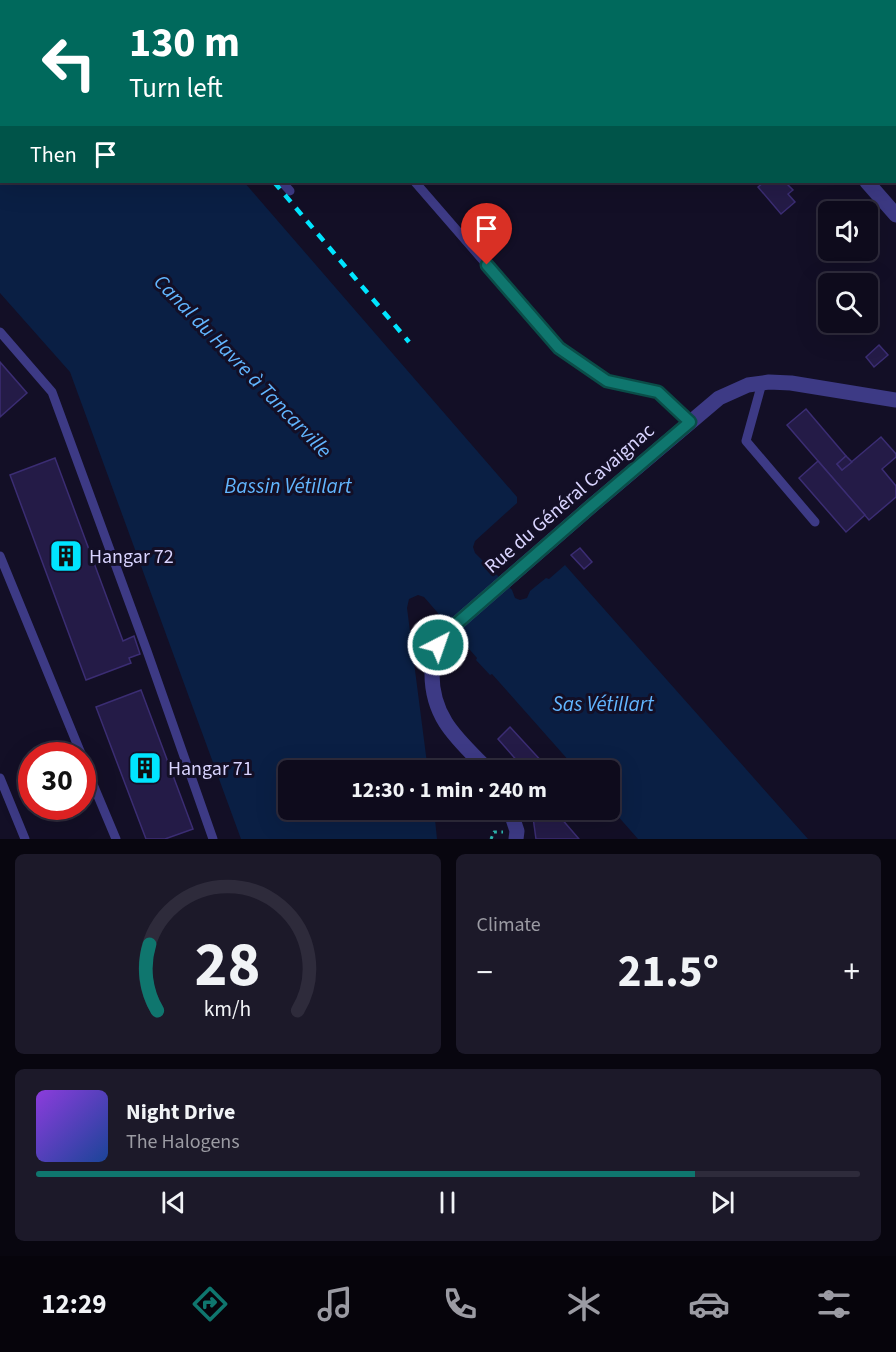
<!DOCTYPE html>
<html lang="en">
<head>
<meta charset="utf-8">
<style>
	body { margin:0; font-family:"Source Sans 3",sans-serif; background:#1c1929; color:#f1f3f6; height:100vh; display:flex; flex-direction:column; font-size:22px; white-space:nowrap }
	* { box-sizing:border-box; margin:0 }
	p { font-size:20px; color:#9b9ba3 }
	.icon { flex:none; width:33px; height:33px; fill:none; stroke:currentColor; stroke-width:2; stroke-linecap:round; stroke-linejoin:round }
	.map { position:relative; height:839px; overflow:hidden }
	.side { display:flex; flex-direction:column; gap:15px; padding:15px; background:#08060f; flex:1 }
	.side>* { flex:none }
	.top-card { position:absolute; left:0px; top:0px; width:897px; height:183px; box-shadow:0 6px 24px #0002,0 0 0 2px #2e2b3b; background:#00695c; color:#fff; overflow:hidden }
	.fabs { position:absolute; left:818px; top:201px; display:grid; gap:12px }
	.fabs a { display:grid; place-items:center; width:60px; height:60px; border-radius:9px; background:#0e0b1c; box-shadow:0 6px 24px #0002,0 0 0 2px #2e2b3b; font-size:30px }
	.speed { position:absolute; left:18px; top:742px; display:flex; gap:12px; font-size:30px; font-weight:700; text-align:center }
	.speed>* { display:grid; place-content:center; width:78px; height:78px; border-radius:50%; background:#0e0b1c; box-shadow:0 6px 24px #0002,0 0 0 2px #2e2b3b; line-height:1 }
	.speed .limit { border:9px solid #d22; background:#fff; color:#111 }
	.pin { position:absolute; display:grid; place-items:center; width:51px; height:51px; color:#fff; margin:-62px -26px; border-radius:50% 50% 50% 0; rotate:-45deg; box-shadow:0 0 6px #0007 }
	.pin .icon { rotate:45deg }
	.me { position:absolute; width:66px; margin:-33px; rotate:41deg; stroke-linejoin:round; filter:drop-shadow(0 0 4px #0008) }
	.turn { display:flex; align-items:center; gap:21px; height:126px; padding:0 30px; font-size:27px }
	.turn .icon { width:78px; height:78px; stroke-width:2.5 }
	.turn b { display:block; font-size:42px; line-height:51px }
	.then { display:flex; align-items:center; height:57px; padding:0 30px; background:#0003; gap:12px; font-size:22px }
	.big { font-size:45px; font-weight:700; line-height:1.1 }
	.side .card { flex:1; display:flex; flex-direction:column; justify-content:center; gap:9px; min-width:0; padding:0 21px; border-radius:9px; background:#1c1929 }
	.side .dial { align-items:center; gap:0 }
	.dial svg { height:156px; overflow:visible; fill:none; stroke:#2e2b3b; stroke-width:7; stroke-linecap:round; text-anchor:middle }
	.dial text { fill:#f1f3f6; stroke:none }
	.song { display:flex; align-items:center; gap:18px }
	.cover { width:72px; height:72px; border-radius:9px; background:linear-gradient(135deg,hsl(270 70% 55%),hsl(220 70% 35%)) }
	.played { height:6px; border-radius:3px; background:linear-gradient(90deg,#0f766e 80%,#2e2b3b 80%) }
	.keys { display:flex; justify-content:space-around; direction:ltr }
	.heat { display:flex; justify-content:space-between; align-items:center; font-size:33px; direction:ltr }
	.side .tiles { flex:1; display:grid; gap:15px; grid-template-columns:1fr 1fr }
	.card:last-child { grid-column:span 2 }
	.trip { position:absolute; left:278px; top:760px; width:342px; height:60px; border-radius:9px; background:#0e0b1c; box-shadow:0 6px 24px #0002,0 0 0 2px #2e2b3b; font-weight:700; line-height:60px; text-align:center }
	.menu { display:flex; height:96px; justify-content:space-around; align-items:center; background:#06040b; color:#9b9ba3 }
	.menu .icon { width:42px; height:42px }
	.menu .on { color:#0f766e }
	.menu b { font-size:27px; color:#f1f3f6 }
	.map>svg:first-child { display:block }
</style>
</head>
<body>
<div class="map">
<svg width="896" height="839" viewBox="0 0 896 839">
	<rect width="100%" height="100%" fill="#130f26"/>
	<polygon fill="#0a1f44" points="0,0 88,0 89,1 2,2 2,182 244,182 517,497 517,503 475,541 473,547 475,553 512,590 515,598 520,600 527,598 530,591 546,578 549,579 565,565 808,839 638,839 609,806 609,771 578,771 492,674 490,675 476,660 477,658 424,597 418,595 409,599 407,608 428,771 288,771 288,810 434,810 437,839 241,839 70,372 0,293"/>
	<g fill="#241b47" stroke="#3b2d73" stroke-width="1.5">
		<polygon points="764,182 785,182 793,190 788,194 795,202 781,214 758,187"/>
		<polygon points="879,345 888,355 874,367 866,357"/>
		<polygon points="0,362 27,393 0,417"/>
		<polygon points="806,409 846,456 837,464 842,470 881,437 896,454 896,457 882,469 896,486 896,497 869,520 787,425"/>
		<polygon points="846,456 852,462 842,470 837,464"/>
		<polygon points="55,458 123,641 134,636 140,654 129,658 131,663 86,680 10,475"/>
		<polygon points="818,461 865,515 846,532 799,478"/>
		<polygon points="580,548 592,562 584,569 571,555"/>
		<polygon points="141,690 193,829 165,839 146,839 96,707"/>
		<polygon points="510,727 545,765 538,771 526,771 498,739"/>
		<polygon points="532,810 554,810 579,839 536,839"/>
	</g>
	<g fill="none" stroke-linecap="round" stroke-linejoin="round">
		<polyline stroke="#2fb8b0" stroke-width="3" stroke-dasharray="3 4.5" stroke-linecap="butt" points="491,839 494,832 503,832"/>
		<g stroke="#3d3a85" stroke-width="9">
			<polyline points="123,0 124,2"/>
			<polyline points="282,182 290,191"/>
			<polyline points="415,182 559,348 607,381 658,391 690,422"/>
			<polyline points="0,332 52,392 147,651 213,839"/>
			<polyline points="762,383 746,441 815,522"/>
			<polyline points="0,556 82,756"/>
			<polyline points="82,758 116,839"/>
			<polyline points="0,778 25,839"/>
		</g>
		<g stroke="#3d3a85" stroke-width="15">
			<polyline points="711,0 712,2"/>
			<polyline points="867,182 896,215"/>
			<path d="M489,771c-29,-30 -57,-51 -57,-97 0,-4 -1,-9 -1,-14 2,-10 10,-20 16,-28l141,-123 131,-111 29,-13 21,-3 22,1 105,17"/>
			<polyline points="510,810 517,831 516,839"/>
		</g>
		<g stroke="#00e5ff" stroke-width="4.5" stroke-dasharray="9 8" stroke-linecap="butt">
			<polyline points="115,0 117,2"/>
			<polyline points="274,182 409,342"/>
		</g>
	</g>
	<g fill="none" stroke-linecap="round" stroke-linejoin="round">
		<g stroke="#0a4d48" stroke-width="15">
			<polyline id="route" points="438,645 447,632 588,509 690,422 658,392 607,381 559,348 487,265"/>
		</g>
		<use href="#route" stroke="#0f766e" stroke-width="10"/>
	</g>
	<defs>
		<g id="building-square" transform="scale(1.725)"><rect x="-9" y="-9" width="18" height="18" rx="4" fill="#00e5ff" stroke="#130f26"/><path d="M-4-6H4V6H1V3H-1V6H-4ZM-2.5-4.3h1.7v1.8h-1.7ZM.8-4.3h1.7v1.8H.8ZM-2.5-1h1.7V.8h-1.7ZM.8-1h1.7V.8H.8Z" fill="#111"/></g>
	</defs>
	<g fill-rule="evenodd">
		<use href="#building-square" x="66" y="556"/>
		<use href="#building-square" x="145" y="768"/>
	</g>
	<g text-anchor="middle" stroke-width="6" stroke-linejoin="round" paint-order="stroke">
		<g font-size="20" fill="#d9d4ff" stroke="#130f26">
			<text transform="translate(569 498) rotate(-41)" y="7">Rue du Général Cavaignac</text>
		</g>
		<g font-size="20" fill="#d9d4ff" stroke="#130f26" text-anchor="start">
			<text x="89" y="563">Hangar 72</text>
			<text x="168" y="775">Hangar 71</text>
		</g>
		<g font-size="21" font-style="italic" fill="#62b6ff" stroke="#130f26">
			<text transform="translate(243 366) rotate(46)" y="7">Canal du Havre à Tancarville</text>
			<text x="288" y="493">Bassin Vétillart</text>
			<text x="603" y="711">Sas Vétillart</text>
		</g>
	</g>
</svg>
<div class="fabs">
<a><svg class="icon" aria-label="sound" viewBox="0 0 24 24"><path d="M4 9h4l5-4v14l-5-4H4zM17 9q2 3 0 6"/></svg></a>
<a><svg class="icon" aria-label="search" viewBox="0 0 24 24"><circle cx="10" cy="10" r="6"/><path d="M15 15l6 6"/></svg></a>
</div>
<div class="speed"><div class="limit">30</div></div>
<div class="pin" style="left:487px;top:265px;background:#d93025"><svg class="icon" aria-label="arrive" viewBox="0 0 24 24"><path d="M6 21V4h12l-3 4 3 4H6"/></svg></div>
<svg class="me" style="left:438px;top:645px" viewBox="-20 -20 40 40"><circle r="17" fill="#0f766e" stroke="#fff" stroke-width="3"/><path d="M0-11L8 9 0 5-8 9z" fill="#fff"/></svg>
<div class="trip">12:30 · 1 min · 240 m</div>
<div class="top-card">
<div class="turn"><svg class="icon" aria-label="left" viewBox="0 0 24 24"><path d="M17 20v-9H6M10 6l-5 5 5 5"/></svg><div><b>130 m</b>Turn left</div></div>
<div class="then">Then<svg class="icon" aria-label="arrive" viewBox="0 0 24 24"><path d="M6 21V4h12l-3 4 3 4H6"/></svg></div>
</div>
</div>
<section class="side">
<div class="tiles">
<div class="card dial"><svg viewBox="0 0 100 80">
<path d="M14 69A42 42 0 1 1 86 69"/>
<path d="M14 69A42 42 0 0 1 10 35" stroke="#0f766e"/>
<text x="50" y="56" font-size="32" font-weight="700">28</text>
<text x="50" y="72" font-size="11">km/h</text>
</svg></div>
<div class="card"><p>Climate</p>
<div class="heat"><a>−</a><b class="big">21.5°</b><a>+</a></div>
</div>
<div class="card">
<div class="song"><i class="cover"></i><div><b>Night Drive</b><p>The Halogens</p></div></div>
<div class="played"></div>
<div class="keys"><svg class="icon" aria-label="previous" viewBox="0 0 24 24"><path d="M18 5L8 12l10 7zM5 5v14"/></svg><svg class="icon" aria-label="pause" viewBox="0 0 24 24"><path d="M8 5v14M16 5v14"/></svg><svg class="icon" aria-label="next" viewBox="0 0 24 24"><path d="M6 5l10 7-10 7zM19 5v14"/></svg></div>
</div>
</div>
</section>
<nav class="menu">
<b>12:29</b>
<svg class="icon on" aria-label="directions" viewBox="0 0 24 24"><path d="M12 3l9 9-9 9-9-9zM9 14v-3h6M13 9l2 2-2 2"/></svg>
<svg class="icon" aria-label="music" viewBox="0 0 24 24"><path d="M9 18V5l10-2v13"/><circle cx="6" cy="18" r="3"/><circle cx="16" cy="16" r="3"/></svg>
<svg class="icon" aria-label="phone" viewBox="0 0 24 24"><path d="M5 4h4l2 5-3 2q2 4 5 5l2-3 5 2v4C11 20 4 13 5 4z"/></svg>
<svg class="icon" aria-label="climate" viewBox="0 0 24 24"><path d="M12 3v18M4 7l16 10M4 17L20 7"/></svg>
<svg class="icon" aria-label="car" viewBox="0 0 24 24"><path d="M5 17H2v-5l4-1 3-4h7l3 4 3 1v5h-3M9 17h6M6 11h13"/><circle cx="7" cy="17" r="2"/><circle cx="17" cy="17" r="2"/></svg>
<svg class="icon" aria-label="filters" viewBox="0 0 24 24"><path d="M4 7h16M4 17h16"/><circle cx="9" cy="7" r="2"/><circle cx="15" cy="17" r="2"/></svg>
</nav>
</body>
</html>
